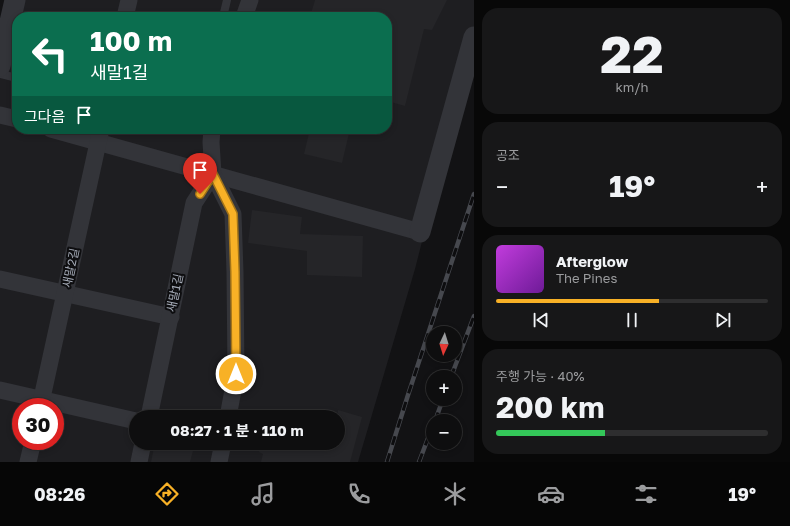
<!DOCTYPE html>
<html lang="ko">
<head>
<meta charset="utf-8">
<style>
	body { margin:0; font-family:"Golos Text","Noto Sans KR",sans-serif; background:#171718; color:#f1f3f6; height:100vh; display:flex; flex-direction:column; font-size:15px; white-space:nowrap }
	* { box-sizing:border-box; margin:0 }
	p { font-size:13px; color:#9b9c9e }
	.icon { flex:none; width:22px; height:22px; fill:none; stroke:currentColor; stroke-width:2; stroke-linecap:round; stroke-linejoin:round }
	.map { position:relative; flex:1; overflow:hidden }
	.drawer { display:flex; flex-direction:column; gap:8px; padding:8px; background:#080808; width:316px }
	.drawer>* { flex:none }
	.hud { position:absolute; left:12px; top:12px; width:380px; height:122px; border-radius:16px; box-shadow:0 2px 6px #0003,0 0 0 1px #2e2e2f; background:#0b6e4f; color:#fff; overflow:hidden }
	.needle { width:26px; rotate:184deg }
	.fabs { position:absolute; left:426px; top:326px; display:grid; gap:8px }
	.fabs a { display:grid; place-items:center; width:36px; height:36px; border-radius:50%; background:#0e0e0f; box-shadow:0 2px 6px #0003,0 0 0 1px #2e2e2f; font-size:20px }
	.speed { position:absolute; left:12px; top:398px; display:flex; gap:8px; font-size:20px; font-weight:700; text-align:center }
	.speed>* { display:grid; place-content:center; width:52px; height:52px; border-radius:50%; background:#0e0e0f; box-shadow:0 2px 6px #0003,0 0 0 1px #2e2e2f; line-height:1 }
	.speed .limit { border:6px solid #d22; background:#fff; color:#111 }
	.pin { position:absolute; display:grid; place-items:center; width:34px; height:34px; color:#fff; margin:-41px -17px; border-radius:50% 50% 50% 0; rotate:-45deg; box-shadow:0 0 4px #0007 }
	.pin .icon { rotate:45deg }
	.me { position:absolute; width:44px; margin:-22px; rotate:0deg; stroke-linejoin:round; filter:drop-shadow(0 0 3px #0008) }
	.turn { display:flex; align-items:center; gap:14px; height:84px; padding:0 12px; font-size:18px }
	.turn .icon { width:52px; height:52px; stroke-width:2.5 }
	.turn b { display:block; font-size:28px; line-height:34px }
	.then { display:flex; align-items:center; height:38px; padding:0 12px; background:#0003; gap:8px; font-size:15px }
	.big { font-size:30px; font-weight:700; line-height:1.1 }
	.drawer .tile { flex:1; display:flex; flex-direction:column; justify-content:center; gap:6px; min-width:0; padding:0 14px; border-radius:16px; background:#171718 }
	.drawer .dial { align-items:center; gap:0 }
	.dial b { font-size:52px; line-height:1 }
	.song { display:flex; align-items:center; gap:12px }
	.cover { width:48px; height:48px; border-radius:6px; background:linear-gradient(135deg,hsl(290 70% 55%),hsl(280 70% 35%)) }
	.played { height:4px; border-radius:2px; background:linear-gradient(90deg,#f8b126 60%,#2e2e2f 60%) }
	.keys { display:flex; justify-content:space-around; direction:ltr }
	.heat { display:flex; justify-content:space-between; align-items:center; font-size:22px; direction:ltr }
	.charge { height:6px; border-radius:3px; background:linear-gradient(90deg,#34c759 40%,#2e2e2f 0) }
	.trip { position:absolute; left:129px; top:410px; width:216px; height:40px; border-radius:20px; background:#0e0e0f; box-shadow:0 2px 6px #0003,0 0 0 1px #2e2e2f; font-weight:700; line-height:40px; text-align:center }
	.tab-bar { display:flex; height:64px; justify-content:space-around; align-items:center; background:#060606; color:#9b9c9e }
	.tab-bar .icon { width:28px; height:28px }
	.tab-bar .active { color:#f8b126 }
	.tab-bar b { font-size:18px; color:#f1f3f6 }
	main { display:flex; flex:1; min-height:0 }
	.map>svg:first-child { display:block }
</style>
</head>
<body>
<main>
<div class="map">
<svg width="474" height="462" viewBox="0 0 474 462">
	<rect width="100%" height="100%" fill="#121214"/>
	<path fill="#1e1e21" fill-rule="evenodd" d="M15,0h459v38l-59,231 -57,193h-358v-396zM17,17h370v112h-370zM21,407h34v34h-34zM136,417h202v26h-202z"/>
	<g fill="#252528">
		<polygon points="315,0 447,0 432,30 424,29 405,106 387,101 387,17 310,17"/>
		<polygon points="310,129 350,129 342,163 304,154"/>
		<polygon points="252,210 302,217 300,234 363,236 362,277 307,275 307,251 248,243"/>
		<polygon points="338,410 362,417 350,462 261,462 263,454 259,452 262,443 338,443"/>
		<polygon points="155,443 195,443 190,462 151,462"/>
	</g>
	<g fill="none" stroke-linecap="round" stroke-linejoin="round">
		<g stroke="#333439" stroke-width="8">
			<polyline points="223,17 227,0"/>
			<polyline points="0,74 17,78"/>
		</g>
		<g stroke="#333439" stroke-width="17">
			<polyline points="125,17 129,0"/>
			<polyline points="244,17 250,0"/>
			<polyline points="0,115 17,119"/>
			<polyline points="51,129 420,232"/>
			<polyline points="212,129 211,142 213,174 233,214 235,272 236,374 228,417"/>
			<polyline points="0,279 171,317"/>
			<polyline points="0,390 136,421"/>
			<polyline points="40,407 101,129"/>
			<polyline points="149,417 194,203 213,174"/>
			<polyline points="28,462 33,441"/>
			<polyline points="139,462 143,443"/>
			<polyline points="219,462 223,443"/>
		</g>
		<g stroke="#333439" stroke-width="21">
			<polyline points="0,66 15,0"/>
			<polyline points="420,232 474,37"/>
		</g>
		<g stroke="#46484e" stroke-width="4.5">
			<g id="rail">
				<polyline points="451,377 474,316"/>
				<polyline points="435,421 443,399"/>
				<polyline points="387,462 408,395 474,194"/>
				<polyline points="419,462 433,425"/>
			</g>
		</g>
		<use href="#rail" stroke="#0d0d0f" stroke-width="3" stroke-dasharray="9" stroke-linecap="butt"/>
	</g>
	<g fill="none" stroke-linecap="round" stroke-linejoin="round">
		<g stroke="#a17319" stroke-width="10">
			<polyline id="route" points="200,194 213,174 233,214 235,272 236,374"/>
		</g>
		<use href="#route" stroke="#f8b126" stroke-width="7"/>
	</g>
	<g text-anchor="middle" stroke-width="4" stroke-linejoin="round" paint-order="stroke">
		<g font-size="12" fill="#a3a9b5" stroke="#0d0d0f">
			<text transform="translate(71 268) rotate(-78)" y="4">새말2길</text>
			<text transform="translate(175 293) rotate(-78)" y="4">새말1길</text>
		</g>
	</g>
</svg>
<div class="fabs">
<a><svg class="needle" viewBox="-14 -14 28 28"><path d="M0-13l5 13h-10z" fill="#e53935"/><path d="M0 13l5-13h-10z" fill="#9b9c9e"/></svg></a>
<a>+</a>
<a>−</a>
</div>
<div class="speed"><div class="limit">30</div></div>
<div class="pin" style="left:200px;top:194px;background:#d93025"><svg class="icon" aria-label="arrive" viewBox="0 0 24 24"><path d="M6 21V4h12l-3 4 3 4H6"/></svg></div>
<svg class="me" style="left:236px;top:374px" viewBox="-20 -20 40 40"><circle r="17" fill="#f8b126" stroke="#fff" stroke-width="3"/><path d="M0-11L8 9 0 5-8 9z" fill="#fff"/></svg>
<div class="trip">08:27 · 1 분 · 110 m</div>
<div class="hud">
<div class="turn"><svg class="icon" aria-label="left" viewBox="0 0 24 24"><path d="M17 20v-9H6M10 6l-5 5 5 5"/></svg><div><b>100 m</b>새말1길</div></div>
<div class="then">그다음<svg class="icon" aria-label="arrive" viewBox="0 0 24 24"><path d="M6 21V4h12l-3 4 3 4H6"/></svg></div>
</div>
</div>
<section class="drawer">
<div class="tile dial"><b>22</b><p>km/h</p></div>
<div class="tile"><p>공조</p>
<div class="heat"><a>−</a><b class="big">19°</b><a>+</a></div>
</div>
<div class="tile">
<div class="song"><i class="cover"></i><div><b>Afterglow</b><p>The Pines</p></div></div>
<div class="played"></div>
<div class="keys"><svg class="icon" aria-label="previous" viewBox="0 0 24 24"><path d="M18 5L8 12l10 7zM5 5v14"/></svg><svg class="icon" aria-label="pause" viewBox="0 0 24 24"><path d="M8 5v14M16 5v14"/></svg><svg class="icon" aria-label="next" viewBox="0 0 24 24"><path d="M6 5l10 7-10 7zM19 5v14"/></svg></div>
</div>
<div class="tile"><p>주행 가능 · 40%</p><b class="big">200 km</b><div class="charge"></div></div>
</section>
</main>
<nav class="tab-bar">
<b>08:26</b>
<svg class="icon active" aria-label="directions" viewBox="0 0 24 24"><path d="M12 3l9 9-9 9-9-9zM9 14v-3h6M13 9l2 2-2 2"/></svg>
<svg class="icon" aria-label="music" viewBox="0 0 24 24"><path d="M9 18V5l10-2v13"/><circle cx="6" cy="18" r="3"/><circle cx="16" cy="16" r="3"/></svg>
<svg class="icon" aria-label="phone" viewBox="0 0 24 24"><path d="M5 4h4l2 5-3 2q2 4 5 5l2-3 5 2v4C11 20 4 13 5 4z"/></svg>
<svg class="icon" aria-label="climate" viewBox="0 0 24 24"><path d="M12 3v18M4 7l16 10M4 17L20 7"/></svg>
<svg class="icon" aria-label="car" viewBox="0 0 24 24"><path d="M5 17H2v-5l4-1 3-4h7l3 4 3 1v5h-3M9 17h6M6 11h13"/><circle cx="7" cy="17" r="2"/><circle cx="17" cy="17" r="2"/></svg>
<svg class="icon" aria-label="filters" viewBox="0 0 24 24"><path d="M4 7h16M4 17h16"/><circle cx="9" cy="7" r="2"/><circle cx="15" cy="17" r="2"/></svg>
<b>19°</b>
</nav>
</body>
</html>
